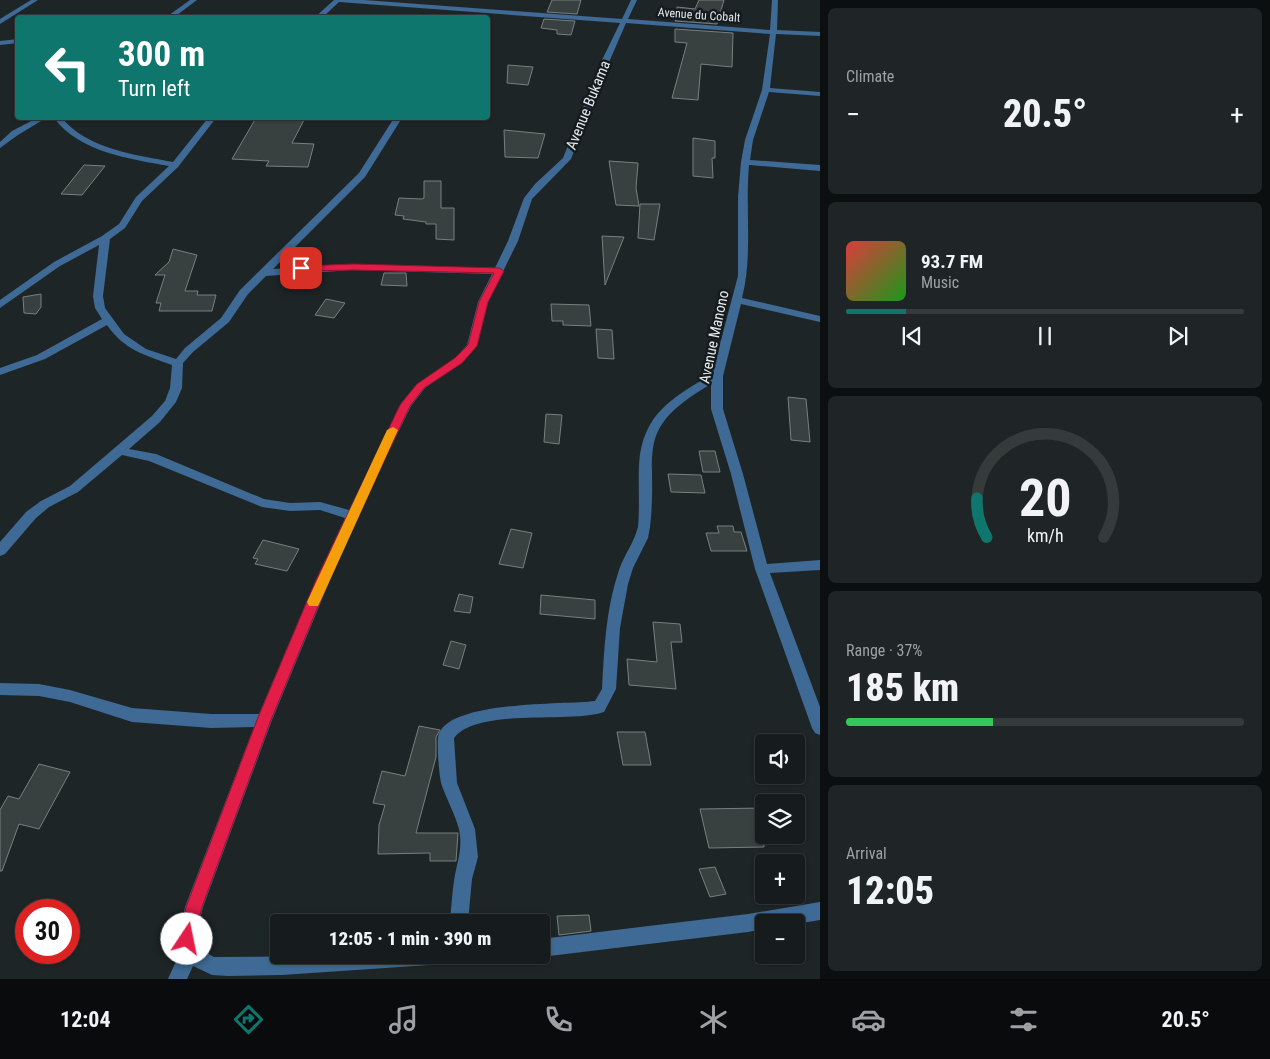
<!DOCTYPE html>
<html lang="en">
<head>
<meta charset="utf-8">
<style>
	body { margin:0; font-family:"Roboto Condensed",sans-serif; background:#1f2526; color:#f1f3f6; height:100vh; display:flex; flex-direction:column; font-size:19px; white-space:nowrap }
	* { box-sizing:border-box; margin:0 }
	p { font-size:16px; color:#9ea1a4 }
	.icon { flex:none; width:28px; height:28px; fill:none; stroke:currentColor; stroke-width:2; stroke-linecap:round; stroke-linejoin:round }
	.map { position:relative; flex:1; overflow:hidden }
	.details { display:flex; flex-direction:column; gap:8px; padding:8px; background:#0c0f10; width:450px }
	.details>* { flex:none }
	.banner { position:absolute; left:15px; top:15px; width:475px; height:105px; border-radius:5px; box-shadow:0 1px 4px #0004,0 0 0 1px #353a3b; background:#0f766e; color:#fff; overflow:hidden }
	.buttons { position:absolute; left:755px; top:734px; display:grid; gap:10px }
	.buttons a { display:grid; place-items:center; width:50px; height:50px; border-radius:5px; background:#161c1d; box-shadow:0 1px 4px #0004,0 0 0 1px #353a3b; font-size:25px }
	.speed { position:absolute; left:15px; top:899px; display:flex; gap:10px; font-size:25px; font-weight:700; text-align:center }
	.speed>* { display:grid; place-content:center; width:65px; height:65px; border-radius:50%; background:#161c1d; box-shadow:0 1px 4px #0004,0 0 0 1px #353a3b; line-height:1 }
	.speed .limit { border:8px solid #d22; background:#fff; color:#111 }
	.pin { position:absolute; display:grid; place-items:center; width:42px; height:42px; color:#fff; margin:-21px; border-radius:10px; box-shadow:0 2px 8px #0006 }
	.me { position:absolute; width:55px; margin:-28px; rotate:11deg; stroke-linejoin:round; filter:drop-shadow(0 0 4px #0008) }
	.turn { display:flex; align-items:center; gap:18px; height:105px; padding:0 20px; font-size:22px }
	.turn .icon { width:65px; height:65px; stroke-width:2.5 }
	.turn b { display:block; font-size:35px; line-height:42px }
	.big { font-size:38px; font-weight:800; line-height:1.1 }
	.details .widget { flex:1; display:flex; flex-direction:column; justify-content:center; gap:8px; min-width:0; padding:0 18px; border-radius:8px; background:#1f2526 }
	.details .dial { align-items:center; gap:0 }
	.dial svg { height:130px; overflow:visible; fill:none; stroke:#353a3b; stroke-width:7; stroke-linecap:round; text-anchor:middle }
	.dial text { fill:#f1f3f6; stroke:none }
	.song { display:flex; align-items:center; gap:15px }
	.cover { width:60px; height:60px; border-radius:8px; background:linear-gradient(135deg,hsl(0 70% 55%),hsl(120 70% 35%)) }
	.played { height:5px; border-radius:2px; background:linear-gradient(90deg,#0f766e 15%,#353a3b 15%) }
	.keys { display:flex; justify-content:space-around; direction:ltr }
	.heat { display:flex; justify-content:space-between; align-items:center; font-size:28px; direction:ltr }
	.charge { height:8px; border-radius:4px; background:linear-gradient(90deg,#34c759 37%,#353a3b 0) }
	.trip { position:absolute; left:270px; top:914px; width:280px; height:50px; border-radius:5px; background:#161c1d; box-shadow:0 1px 4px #0004,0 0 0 1px #353a3b; font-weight:800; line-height:50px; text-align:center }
	.tab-bar { display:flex; height:80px; justify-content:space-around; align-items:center; background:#090b0c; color:#9ea1a4 }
	.tab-bar .icon { width:35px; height:35px }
	.tab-bar .on { color:#0f766e }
	.tab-bar b { font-size:22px; color:#f1f3f6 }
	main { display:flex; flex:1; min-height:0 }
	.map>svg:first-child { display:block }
</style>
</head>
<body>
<main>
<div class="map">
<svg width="820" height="979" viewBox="0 0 820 979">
	<rect width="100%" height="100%" fill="#1e2527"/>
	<g fill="#384040" stroke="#778080">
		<polygon points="552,0 581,0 577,14 547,12"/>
		<polygon points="699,0 724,0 717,24 675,21 677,7 695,9"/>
		<polygon points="544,19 575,21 571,35 557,34 557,30 541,28"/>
		<polygon points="675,29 733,33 732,67 701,64 698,100 672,98 687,43 675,42"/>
		<polygon points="508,65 533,67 528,85 507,83"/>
		<polygon points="256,118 291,118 290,119 304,120 292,143 314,144 308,167 266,166 269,161 232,159"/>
		<polygon points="504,130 545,134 538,158 505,157"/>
		<polygon points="693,138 715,141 715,158 712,158 713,178 693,176"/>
		<polygon points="609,161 638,163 636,188 639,206 616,205"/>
		<polygon points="84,165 105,166 82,195 61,194"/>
		<polygon points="424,181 441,181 441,208 454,208 454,240 436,239 436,224 426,224 426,222 403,219 404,216 395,215 399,198 422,199 424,198"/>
		<polygon points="640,204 660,204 654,240 638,238"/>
		<polygon points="602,236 624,237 605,285"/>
		<polygon points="173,249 197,255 185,291 198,291 197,295 216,295 212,311 159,311 161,303 156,303 165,275 155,275 169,262"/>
		<polygon points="384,273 406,273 407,286 381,285"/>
		<polygon points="41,294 41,307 36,314 24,313 23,297"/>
		<polygon points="326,299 345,303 334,318 315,315"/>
		<polygon points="551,304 589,305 591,326 563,325 563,321 552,321"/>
		<polygon points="596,329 612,330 614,359 598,358"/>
		<polygon points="788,397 806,399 810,442 791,440"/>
		<polygon points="546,414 562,415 559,444 544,442"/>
		<polygon points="699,451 715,451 720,472 703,472"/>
		<polygon points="668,474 701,475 705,493 671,492"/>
		<polygon points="717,526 733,526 734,532 741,532 747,551 711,551 706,533 719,533"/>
		<polygon points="511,529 532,533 523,568 499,564"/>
		<polygon points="263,540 299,549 287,571 255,564 258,559 253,558"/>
		<polygon points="459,594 473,597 470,613 454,611"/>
		<polygon points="541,595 595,600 595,619 540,614"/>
		<polygon points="653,622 680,624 682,642 671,642 676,689 629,685 627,659 657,662"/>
		<polygon points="451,641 466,645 459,669 443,665"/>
		<polygon points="419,726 440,730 436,737 436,757 416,833 458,833 456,861 430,861 430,853 378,854 379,825 385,805 373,803 382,771 405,776"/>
		<polygon points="617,732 645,732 651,765 623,765"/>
		<polygon points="39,764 70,772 39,829 19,824 2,871 0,871 0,810 8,796 19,799"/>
		<polygon points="764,808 764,847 709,848 700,809"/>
		<polygon points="715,867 726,894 710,897 699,869"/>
		<polygon points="589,915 591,931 559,935 557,916"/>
	</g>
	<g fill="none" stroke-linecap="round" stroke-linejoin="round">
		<g fill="#3e6a95" fill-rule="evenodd">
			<polygon points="31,0 38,0 0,24 0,19"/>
			<polygon points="190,0 197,0 173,18 165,18"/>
			<path d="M334,0h30l258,19 9,-19h6l-9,19 142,11 2,-30h6l-1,30 43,2v4l-44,-2 -6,54 50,4v4l-51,-4 -16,48 -3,20 70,5v6l-71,-6c-4,44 4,91 -7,133l78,18v6l-79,-18 -18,72v33l20,65 24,90 53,-4v10l-50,3 50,134v28l-5,-2 -3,-5 -57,-159 -24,-95 -20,-65v-25c-80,47 -52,66 -61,143l-2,11 -15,30 -5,16 -8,44 -4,61 -12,23c-36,12 -127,-5 -150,26l3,45 18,46 3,28 -6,22 -4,43h-18c1,-13 2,-27 4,-41 3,-20 9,-31 5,-52 -4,-15 -12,-29 -17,-43 -3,-8 -5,-40 -4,-49 7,-37 126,-32 157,-36l7,-12c2,-40 4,-81 17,-119 5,-15 15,-27 19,-43 2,-21 0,-41 1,-62 3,-51 33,-67 73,-91l26,-98v-79l3,-35 4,-22 17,-50 8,-56 -144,-11 -16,37 -39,99 -39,40 -14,42 -30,61 -11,44 -15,17 -37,25 -14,18 -23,47 -58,127 -58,140 -69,187c-5,24 -15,37 11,50l239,-2 -3,6 -6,3 -162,11 -54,1 -16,-1 -19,-9 -6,13h-19l14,-31 -4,-9 7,-32 69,-180 -43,1 -79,-6 -62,-20 -31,-6 -39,-1v-12l39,1 31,6 62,18 79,6h48l57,-134 29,-62 -25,-8 -30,1 -28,-4 -113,-46 -27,-6 -44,37 -29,15 -13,11 -31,36 -5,2v-14l26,-30 15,-11 29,-15 82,-70 13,-15 5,-13 2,-23c-27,-10 -48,-15 -65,-40l-62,34 -45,16v-7l37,-13 65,-36 -7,-11 -2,-12 6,-51 -39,21 -60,42v-8l54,-38 48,-26 17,-12 17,-27 33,-31c-39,-7 -90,-14 -115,-48h8c25,31 74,37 111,44l35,-44h8l-38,49 -36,34 -17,27 -15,11 -7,57 2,12 19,26 22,15 30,10 9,-11 36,-30 19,-28 119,-117 35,-55h8l-37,59 -92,92 79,-4 143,3 13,-27 16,-43 11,-14 28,-26 39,-98 18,-37 -281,-21 -17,16h-8zM352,270l140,4 -14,28 -11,43 -13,14 -37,25 -15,18 -53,108 -29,-8 -30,1 -26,-4 -108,-45 -27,-5 31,-27 16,-20 6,-14 1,-25 10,-11 36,-30 19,-28 18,-18z"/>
			<polygon points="18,39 18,43 0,45 0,41"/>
			<polygon points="37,118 46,118 18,135 0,148 0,142 12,131"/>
			<polygon points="820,902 820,920 796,924 764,922 764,929 748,932 541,957 536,955 541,955 541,939 748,914"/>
		</g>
	</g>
	<polygon fill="#e11d48" stroke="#92132f" points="354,264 499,268 504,271 488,302 477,346 462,363 424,388 410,406 380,469 329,580 271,720 202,907 193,945 187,947 181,945 179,939 186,907 257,720 316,580 400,405 417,384 455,358 468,345 479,302 494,273 354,270 301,271 296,268 301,266"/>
	<polygon fill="#f59e0b" points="393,427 398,430 320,602 318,606 309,606 307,602 387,430"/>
	<g text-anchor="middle" stroke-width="5" stroke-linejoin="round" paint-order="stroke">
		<g font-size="12" fill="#e4e9eb" stroke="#151b1e">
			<text transform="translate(699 15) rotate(4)" y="4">Avenue du Cobalt</text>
		</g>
		<g font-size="15" fill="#e4e9eb" stroke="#151b1e">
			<text transform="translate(588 105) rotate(-68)" y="5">Avenue Bukama</text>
			<text transform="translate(714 337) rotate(-78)" y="5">Avenue Manono</text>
		</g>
	</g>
</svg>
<div class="buttons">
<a><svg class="icon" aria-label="sound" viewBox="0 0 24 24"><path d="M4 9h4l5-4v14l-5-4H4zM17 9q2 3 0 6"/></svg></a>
<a><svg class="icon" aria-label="layers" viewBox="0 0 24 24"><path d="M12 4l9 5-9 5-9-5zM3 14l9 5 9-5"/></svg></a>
<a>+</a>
<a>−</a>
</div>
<div class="speed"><div class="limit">30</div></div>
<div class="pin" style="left:301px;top:268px;background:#d93025"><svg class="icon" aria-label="arrive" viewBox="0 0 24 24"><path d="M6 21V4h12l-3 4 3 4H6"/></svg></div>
<svg class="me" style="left:187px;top:939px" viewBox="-20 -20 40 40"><circle r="19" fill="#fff"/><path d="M0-13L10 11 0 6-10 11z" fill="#e11d48"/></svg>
<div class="trip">12:05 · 1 min · 390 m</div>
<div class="banner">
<div class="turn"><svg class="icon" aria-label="left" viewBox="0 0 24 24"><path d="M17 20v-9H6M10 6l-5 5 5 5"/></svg><div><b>300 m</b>Turn left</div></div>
</div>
</div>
<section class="details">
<div class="widget"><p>Climate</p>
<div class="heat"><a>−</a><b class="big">20.5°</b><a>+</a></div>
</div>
<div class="widget">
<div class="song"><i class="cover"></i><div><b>93.7 FM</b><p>Music</p></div></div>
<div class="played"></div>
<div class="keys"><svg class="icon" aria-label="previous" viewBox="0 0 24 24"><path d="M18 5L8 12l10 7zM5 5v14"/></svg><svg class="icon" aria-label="pause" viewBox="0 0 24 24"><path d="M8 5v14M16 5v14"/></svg><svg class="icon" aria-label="next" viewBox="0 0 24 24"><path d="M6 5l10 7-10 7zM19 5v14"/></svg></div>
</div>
<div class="widget dial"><svg viewBox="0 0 100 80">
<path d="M14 69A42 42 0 1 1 86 69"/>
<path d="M14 69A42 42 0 0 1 8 45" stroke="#0f766e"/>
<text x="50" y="56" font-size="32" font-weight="700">20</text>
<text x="50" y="72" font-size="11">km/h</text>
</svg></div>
<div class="widget"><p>Range · 37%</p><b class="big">185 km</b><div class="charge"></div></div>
<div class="widget"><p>Arrival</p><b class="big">12:05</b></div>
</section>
</main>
<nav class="tab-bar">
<b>12:04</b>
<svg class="icon on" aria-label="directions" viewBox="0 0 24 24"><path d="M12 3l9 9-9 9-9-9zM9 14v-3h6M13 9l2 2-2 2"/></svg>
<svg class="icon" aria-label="music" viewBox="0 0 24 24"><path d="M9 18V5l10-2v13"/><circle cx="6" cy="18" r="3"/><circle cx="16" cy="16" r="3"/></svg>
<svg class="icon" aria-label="phone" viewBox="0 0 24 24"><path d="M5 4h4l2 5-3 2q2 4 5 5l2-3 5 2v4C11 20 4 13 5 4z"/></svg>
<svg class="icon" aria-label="climate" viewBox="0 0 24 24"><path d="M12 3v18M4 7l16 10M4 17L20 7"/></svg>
<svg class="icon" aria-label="car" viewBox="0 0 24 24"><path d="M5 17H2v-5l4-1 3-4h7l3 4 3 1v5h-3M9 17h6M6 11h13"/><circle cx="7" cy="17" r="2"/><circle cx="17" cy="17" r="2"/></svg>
<svg class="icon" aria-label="filters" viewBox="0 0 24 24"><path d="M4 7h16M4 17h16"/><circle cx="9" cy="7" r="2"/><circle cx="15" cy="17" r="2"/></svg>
<b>20.5°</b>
</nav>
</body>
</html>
